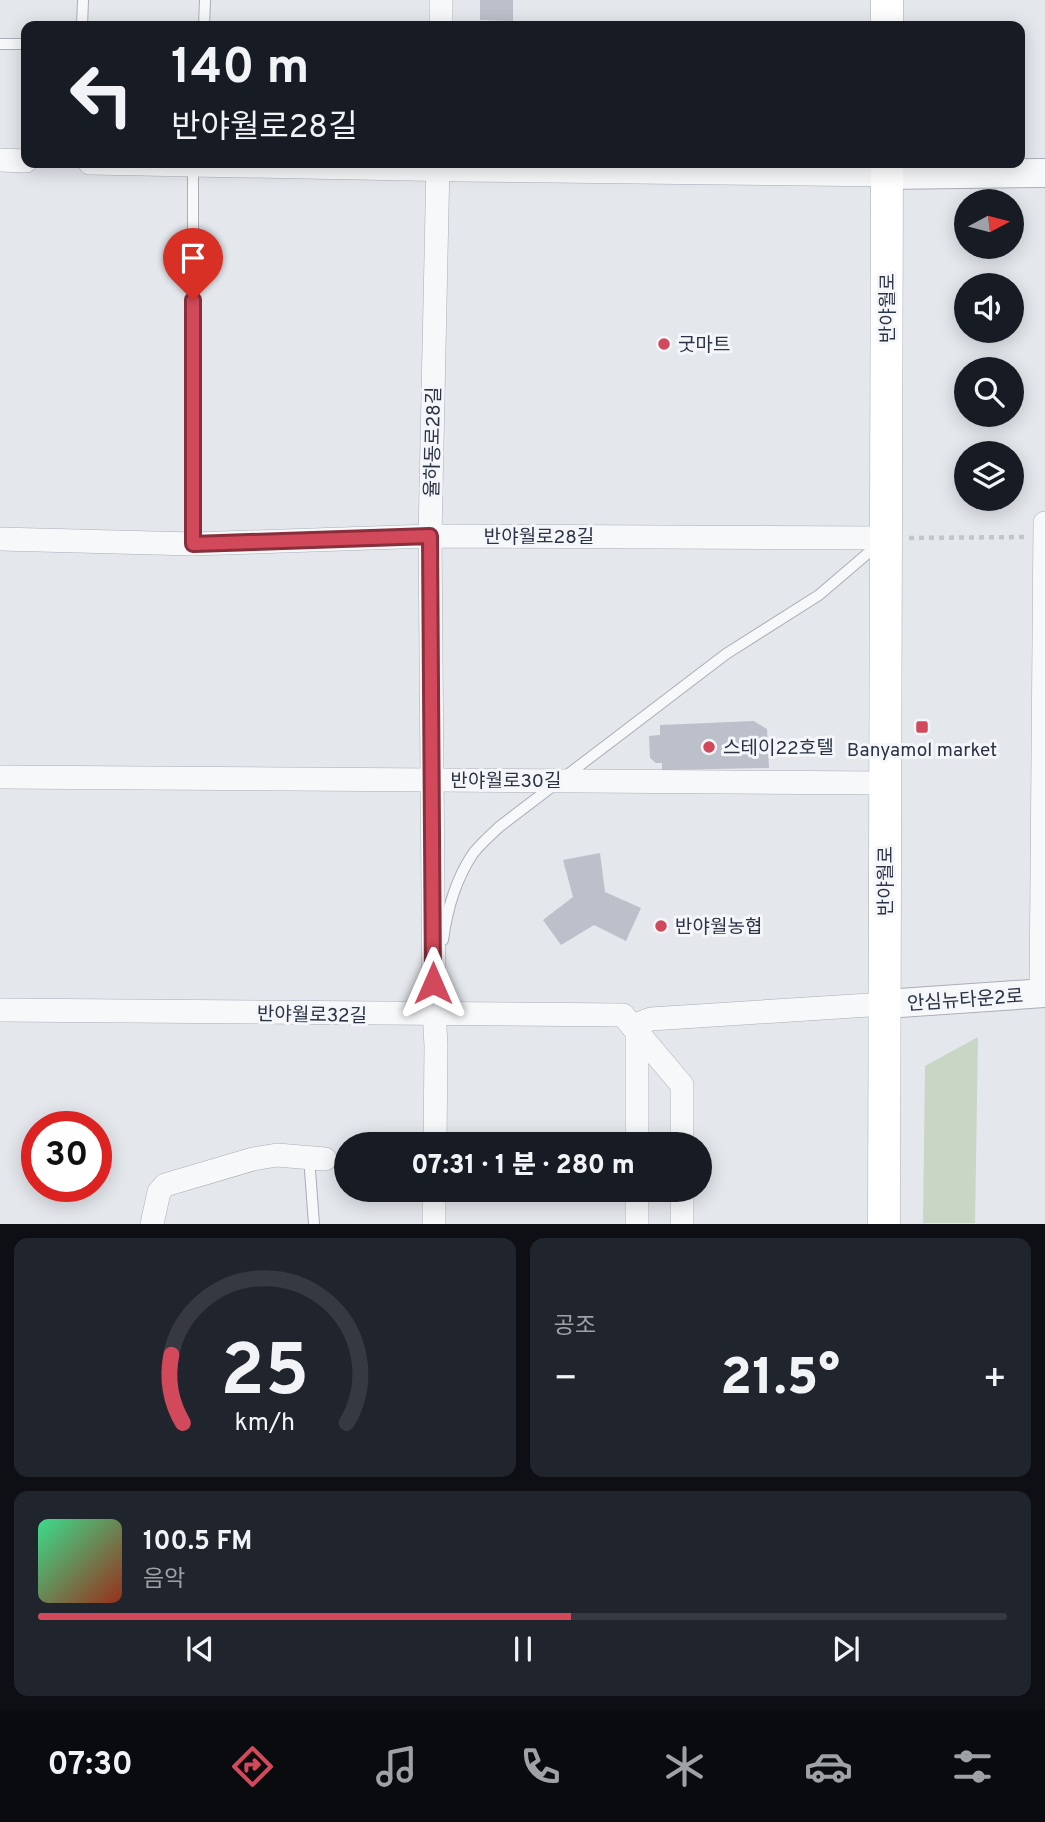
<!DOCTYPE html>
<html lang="ko">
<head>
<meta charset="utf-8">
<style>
	body { margin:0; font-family:Overpass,"Noto Sans KR",sans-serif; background:#20242c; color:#f1f3f6; height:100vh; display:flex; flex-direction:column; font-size:26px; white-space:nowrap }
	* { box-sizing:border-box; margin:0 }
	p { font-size:23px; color:#9ea1a6 }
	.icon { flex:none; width:38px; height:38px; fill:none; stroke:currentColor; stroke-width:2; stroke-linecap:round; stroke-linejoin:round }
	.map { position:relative; height:1224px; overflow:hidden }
	.sheet { display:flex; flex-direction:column; gap:14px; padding:14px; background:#0d0f14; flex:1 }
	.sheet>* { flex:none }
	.top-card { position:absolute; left:21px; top:21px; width:1004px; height:147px; border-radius:14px; box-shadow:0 4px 18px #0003; background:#171b24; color:#f1f3f6; overflow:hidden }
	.needle { width:46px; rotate:83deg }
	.fabs { position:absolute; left:954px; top:189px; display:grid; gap:14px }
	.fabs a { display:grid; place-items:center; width:70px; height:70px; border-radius:50%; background:#171b24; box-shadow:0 4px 18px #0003; font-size:35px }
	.speed { position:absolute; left:21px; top:1111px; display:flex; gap:14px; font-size:35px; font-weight:700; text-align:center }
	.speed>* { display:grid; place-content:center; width:91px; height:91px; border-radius:50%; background:#171b24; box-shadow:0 4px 18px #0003; line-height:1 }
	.speed .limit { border:10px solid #d22; background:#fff; color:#111 }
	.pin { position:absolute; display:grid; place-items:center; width:60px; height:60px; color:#fff; margin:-72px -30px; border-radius:50% 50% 50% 0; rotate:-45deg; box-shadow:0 0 7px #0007 }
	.pin .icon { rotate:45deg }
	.me { position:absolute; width:77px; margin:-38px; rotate:0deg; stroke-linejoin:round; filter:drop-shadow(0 0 5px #0008) }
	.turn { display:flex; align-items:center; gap:24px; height:147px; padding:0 35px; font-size:32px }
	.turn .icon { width:91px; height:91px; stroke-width:2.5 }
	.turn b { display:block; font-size:49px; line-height:60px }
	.big { font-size:52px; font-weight:800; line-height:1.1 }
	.sheet .card { flex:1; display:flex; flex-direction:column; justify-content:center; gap:10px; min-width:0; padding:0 24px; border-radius:14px; background:#20242c }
	.sheet .dial { align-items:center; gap:0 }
	.dial svg { height:182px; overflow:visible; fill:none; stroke:#363941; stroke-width:7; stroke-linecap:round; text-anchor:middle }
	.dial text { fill:#f1f3f6; stroke:none }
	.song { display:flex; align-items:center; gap:21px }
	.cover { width:84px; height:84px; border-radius:10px; background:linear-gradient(135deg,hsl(150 70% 55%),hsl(10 70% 35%)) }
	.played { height:7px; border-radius:4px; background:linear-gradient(90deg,#d1495b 55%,#363941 55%) }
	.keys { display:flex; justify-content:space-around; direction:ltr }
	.heat { display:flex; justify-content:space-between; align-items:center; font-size:38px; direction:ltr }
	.sheet .tiles { flex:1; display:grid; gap:14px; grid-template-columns:1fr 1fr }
	.card:last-child { grid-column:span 2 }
	.trip { position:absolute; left:334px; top:1132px; width:378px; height:70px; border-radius:35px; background:#171b24; box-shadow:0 4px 18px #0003; font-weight:800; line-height:70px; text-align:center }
	.tabs { display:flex; height:112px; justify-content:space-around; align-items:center; background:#090b0e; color:#9ea1a6 }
	.tabs .icon { width:49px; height:49px }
	.tabs .active { color:#d1495b }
	.tabs b { font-size:32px; color:#f1f3f6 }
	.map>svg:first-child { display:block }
</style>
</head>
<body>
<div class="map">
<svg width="1045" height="1224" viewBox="0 0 1045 1224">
	<rect width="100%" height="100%" fill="#e4e7ec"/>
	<polygon fill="#c9d6c5" points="978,1037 975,1223 923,1223 925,1066"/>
	<g fill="#bbc0ca">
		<polygon points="480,0 513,0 513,21 480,20"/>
		<polygon points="754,721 767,729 769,768 662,770 662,763 656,763 650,758 649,736 660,735 660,725"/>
		<polygon points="600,853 605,892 641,908 626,941 594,925 561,945 543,920 573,897 563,860"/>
	</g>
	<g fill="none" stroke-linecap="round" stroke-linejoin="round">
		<g stroke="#a9aeb7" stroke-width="12">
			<g id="service">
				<polyline points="82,26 83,0"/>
				<polyline points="204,26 205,0"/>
				<polyline points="0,44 26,44"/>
				<polyline points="193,544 193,163"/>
				<path d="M443,940c4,-30 12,-59 29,-85 7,-10 18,-19 27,-28l227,-173 93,-59 62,-53"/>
				<polyline points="309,1157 314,1224"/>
			</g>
		</g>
		<g stroke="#a9aeb7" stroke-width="24">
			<g id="minor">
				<polyline points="441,26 441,0"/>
				<polyline points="0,160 26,161"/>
				<polyline points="90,163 461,170 887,175"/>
				<polyline points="0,539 193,544 430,536 886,538"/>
				<polyline points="0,777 886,783"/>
				<polyline points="1041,994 1045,523"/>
				<polyline points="0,1010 623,1015 682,1085 682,1144"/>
				<polyline points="632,1026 651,1019 885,1004"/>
				<polyline points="637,1032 637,1144"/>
				<polyline points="435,1144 436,1046 434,1009 430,536 438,163"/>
				<polyline points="637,1190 637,1224"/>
				<polyline points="682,1190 682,1224"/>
				<polyline points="152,1224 159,1192 165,1185 253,1159 277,1155 325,1159"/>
				<polyline points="434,1224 434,1190"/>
			</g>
		</g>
		<g stroke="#a9aeb7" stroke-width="30">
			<g id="tertiary">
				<polyline points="887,175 1045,173"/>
				<polyline points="885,1004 1045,993"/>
			</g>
		</g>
		<g stroke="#a9aeb7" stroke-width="33">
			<g id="secondary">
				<polyline points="887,26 887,0"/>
				<polyline points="884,1224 887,163"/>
			</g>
		</g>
		<polyline stroke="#c2c5cb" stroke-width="4.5" stroke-dasharray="5 5" stroke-linecap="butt" points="909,538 1026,537"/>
		<use href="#service" stroke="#f7f8fa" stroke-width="10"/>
		<use href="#minor" stroke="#f7f8fa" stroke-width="23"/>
		<use href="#tertiary" stroke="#f7f8fa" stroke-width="28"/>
		<use href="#secondary" stroke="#fff" stroke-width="32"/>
	</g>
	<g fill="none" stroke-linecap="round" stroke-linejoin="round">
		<g stroke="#882f3b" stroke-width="18">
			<polyline id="route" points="193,300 193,544 430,536 433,983"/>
		</g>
		<use href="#route" stroke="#d1495b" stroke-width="12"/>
	</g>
	<g fill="#d1495b" stroke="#f4f6f9" stroke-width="2.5">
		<circle cx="664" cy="344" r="7"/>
		<rect x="915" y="720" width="14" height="14" rx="3.5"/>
		<circle cx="709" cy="747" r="7"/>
		<circle cx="661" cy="926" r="7"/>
	</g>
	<g text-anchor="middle" stroke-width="6" stroke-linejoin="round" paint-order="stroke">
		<g font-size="19" fill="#2b3445" stroke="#f4f6f9">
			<text transform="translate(887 308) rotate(-90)" y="7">반야월로</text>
			<text transform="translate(432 442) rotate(-89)" y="7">율하동로28길</text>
			<text x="539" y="543">반야월로28길</text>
			<text x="506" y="787">반야월로30길</text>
			<text transform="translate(885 881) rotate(-90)" y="7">반야월로</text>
			<text transform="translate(965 999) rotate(-4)" y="7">안심뉴타운2로</text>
			<text transform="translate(312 1014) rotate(1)" y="7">반야월로32길</text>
		</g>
		<g font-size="19" fill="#2b3445" stroke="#f4f6f9" text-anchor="start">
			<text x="678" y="351">굿마트</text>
			<text x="723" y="754">스테이22호텔</text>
			<text x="922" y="756" text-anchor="middle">Banyamol market</text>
			<text x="675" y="933">반야월농협</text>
		</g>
	</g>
</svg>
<div class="fabs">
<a><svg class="needle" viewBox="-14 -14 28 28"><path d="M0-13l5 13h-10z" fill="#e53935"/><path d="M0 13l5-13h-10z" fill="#9ea1a6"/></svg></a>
<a><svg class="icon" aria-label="sound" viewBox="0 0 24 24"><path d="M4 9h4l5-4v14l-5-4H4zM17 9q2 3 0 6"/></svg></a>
<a><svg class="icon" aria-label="search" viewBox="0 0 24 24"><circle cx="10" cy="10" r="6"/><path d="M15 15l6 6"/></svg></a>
<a><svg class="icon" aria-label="layers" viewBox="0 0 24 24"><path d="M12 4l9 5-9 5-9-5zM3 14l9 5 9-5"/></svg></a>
</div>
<div class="speed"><div class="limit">30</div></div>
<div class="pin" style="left:193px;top:300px;background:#d93025"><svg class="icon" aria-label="arrive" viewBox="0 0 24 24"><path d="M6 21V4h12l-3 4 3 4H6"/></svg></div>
<svg class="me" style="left:433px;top:983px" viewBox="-20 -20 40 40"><path d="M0-17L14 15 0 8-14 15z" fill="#d1495b" stroke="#fff" stroke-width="4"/></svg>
<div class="trip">07:31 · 1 분 · 280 m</div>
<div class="top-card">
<div class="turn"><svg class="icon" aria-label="left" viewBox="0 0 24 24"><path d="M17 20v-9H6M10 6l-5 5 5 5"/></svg><div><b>140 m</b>반야월로28길</div></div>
</div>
</div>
<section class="sheet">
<div class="tiles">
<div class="card dial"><svg viewBox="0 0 100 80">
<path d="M14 69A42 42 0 1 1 86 69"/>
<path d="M14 69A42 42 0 0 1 9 39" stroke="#d1495b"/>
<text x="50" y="56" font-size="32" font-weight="700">25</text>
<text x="50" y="72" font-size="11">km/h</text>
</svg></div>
<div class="card"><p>공조</p>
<div class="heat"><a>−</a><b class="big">21.5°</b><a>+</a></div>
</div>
<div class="card">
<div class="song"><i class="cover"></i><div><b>100.5 FM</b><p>음악</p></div></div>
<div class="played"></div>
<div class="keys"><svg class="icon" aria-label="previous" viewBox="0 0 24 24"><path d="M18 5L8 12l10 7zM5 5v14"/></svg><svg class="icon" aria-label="pause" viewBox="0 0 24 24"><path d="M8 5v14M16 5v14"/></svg><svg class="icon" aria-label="next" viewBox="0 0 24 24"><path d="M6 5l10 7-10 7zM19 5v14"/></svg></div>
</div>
</div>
</section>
<nav class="tabs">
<b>07:30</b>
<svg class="icon active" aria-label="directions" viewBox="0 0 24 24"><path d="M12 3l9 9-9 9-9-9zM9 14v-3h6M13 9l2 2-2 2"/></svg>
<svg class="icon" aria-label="music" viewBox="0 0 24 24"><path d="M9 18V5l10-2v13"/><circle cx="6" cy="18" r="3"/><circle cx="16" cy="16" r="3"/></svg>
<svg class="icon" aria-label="phone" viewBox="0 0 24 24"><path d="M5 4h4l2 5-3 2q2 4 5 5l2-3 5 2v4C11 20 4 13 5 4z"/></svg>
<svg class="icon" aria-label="climate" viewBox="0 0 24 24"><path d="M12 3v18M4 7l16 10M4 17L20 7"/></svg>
<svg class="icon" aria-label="car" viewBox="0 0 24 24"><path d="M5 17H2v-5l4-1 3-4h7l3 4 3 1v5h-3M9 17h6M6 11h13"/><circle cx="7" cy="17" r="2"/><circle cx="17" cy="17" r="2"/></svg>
<svg class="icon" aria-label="filters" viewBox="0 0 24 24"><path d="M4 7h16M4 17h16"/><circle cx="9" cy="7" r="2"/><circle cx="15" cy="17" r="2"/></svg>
</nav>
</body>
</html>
